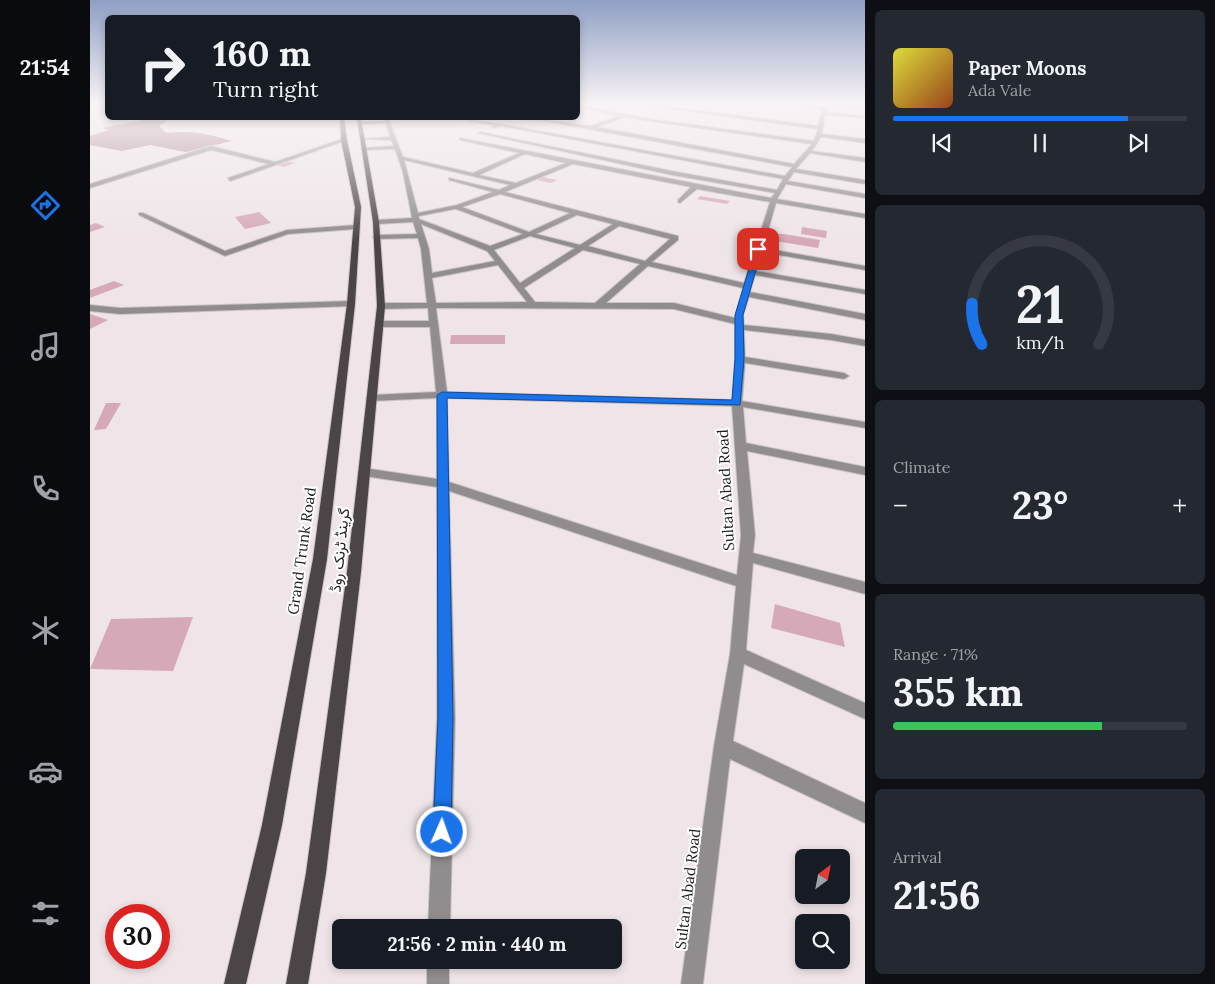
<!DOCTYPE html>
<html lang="en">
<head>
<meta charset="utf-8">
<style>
	body { margin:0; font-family:Lora,Vazirmatn,serif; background:#242831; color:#f1f3f6; height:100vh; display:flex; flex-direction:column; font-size:19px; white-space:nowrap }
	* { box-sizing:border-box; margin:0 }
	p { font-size:16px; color:#9ea1a6 }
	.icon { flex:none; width:28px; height:28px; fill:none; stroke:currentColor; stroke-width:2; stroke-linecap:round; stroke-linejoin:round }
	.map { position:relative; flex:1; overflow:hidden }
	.drawer { display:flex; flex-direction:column; gap:10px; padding:10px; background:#0d0f14; width:350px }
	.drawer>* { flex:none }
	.guide { position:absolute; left:15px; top:15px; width:475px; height:105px; border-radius:8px; box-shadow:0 2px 8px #0003; background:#171b24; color:#f1f3f6; overflow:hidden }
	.needle { width:32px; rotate:32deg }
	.controls { position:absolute; left:705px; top:849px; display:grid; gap:10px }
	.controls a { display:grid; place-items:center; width:55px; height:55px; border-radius:8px; background:#171b24; box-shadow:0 2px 8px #0003; font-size:25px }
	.speed { position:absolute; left:15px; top:904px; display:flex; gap:10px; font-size:25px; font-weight:700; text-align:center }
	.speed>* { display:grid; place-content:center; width:65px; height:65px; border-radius:50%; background:#171b24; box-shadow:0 2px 8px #0003; line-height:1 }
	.speed .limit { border:8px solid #d22; background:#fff; color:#111 }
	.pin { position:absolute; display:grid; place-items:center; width:42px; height:42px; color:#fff; margin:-21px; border-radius:10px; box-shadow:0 2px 8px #0006 }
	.me { position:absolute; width:55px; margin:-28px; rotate:2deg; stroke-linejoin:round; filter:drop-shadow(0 0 4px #0008) }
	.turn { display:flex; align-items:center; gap:18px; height:105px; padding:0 25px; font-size:22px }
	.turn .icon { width:65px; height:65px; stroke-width:2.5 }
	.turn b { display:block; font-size:35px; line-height:42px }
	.big { font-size:38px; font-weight:700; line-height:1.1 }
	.drawer .card { flex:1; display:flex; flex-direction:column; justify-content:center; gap:8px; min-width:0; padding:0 18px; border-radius:8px; background:#242831 }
	.drawer .dial { align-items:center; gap:0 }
	.dial svg { height:130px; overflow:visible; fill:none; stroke:#363941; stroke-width:7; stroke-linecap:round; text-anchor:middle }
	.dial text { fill:#f1f3f6; stroke:none }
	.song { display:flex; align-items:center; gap:15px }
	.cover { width:60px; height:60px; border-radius:8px; background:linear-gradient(135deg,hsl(60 70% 55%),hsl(20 70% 35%)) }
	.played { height:5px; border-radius:2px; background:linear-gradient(90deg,#1a73e8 80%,#363941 80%) }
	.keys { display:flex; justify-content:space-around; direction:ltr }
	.heat { display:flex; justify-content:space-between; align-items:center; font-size:28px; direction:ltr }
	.charge { height:8px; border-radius:4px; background:linear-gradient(90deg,#34c759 71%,#363941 0) }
	.trip { position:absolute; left:242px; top:919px; width:290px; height:50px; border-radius:8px; background:#171b24; box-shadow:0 2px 8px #0003; font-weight:700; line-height:50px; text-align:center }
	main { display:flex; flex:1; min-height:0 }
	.dock { display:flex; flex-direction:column; width:90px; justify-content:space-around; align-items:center; background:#090b0e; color:#9ea1a6 }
	.dock .icon { width:35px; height:35px }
	.dock .active { color:#1a73e8 }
	.dock b { font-size:22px; color:#f1f3f6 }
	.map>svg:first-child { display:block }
</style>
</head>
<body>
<main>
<nav class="dock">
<b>21:54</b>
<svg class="icon active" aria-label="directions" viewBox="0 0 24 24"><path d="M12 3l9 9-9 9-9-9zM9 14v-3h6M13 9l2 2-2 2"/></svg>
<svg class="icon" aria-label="music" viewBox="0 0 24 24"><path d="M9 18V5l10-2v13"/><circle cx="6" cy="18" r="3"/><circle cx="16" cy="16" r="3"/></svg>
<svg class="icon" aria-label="phone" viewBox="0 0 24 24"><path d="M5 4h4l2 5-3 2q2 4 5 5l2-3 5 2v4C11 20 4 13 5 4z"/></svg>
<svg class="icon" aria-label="climate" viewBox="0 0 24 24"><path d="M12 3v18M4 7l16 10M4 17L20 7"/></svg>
<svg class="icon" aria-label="car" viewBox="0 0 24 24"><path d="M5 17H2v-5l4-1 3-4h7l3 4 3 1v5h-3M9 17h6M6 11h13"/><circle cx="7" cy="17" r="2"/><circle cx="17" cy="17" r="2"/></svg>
<svg class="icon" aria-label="filters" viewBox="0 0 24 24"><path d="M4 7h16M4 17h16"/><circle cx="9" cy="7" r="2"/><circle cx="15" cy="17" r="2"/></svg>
</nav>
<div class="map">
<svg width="775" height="984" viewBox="0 0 775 984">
	<rect width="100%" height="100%" fill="#efe5e8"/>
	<path fill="#ab808f" d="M63,118l15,2 -9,6 8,7c25,-3 41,1 65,8l-46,11 -36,-7 -28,6 -32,-6v-9l19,-6 -7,-2z"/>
	<g fill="#d6a9b9">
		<polygon points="196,161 205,163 194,167 185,165"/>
		<polygon points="452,177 467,180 461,183 447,180"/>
		<polygon points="610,196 640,201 637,204 607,199"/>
		<polygon points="169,212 181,223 155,229 145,217"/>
		<polygon points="6,223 15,227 0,232 0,225"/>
		<polygon points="712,227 737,231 736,238 711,234"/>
		<polygon points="687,234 694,234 730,240 728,248 685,241"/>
		<polygon points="24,281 34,285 0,298 0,290"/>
		<polygon points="0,314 18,320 0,329"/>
		<polygon points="361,335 415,335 415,344 360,344"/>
		<polygon points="16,403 31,403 16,429 4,430"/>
		<polygon points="685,604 750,623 755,647 681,628"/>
		<polygon points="103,617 83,671 0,669 21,619"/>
	</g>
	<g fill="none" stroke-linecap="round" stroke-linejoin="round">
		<g stroke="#cac2c4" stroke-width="2">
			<g id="minor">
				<path d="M537,103h14l177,23 4,-17 -49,-6 50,4 1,-4 41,4v2l-37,-3 -2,6 39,4v2l-40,-3 -3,19 43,5v4l-44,-6 -9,14 53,7v4l-55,-9 -14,16 69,11v4l-71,-12 -6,9 77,13v4l-79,-14 -9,15 88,15v4l-89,-15 -13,45 102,18v4l-103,-18 -6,19 109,19v4l-110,-19 -5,17 115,22v6l-116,-23 -6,18 1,10 87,9 34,6v6l-34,-6 -87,-10 1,27 99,16 5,3 -5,3 -99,-16 -3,38 123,21v6l-122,-21 3,36 119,24v8l-118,-24 8,84 -2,18 112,29v12l-112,-31 -7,87 119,53v16l-121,-55 -11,77 132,62v20l-135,-64 -27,225h-22l33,-238 16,-92 6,-68 -287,-95 6,227 -5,210h-22l9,-210v-231l-73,-11 -6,-4 6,-4 73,11v-81l-66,3 -5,-3 5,-3 65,-3 -6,-65h-51l-4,-3 4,-3h50l-1,-13 -47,1 -4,-3 4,-3h46l-6,-54 -3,-11 -41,1 -4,-2 4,-2 40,-1 -4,-12 -37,2 -3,-2 3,-2 36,-2 -9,-46 -8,-23 -30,1 -3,-2 32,-2 -3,-6 -31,-1 30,-2 -4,-14 -26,1 -2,-2 27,-1 -1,-3h4l15,39 70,16 46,-20 -59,-13v-2l311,60 4,-5 -103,-18 -194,-42 2,-1 192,39 105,19 6,-11 -282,-53 -7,2 -2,-1 2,-2 -40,-7 47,6 284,52 7,-9 -263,-49 62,8 29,-10 -42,-9v-2l71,14 165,22 4,-12zM536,117l23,4 163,23 -18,20 -197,-37zM435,154l41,9 -50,20 -37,-8zM314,160l106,25 -11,5 -50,-12v2l44,12 -36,13 -39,8zM483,164l118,23 -13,13v2l2,1 17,-14 73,13 -26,81 -92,-21 26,-22v-4l-173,-44zM410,194l70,19 -41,19 -67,-25zM365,209h1l67,25 -33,12 -71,-27v-3zM487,215l36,9 -33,21 -44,-11zM331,224l66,27 8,10 -63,12 -3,-24zM529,226l51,13 -25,22 -57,-15zM440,236l45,12 -55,35 -26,-33zM493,250l57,14 -45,39 -60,-1 -11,-14zM408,265l29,37 -91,1 -4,-25zM558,266l95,22 -8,30 -61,-15h-68zM346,308l238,1 61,15v35l-3,41 -285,-8zM357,398l285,8 9,129 -4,40 -288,-93z"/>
				<polygon points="252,139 257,140 140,181 138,178 179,164 121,150 0,188 0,184 121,146 185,162"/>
				<polygon points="49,213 53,213 135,251 197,230 266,225 269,227 266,229 198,234 135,256 49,215"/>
				<polygon points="261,301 264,302 264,306 30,314 0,311 0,305 30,308"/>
				<rect x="337" y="960" width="22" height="24"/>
			</g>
		</g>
		<g stroke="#cac2c4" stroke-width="2">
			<g id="major">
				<polygon points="250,118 254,118 257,140 271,207 265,304 237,559 192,825 156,984 134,984 172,825 223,559 257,304 265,207 251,140"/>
				<polygon points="267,118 271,118 289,222 295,306 271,572 236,873 218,984 196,984 216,873 257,572 287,306 283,222"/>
			</g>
		</g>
		<use href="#minor" fill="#918d8f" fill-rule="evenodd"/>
		<use href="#major" fill="#4b4547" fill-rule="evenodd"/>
	</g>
	<linearGradient id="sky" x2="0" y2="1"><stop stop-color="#8f9fc4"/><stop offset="0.43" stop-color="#f8f3f5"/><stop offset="1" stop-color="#f8f3f5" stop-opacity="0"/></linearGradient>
	<rect width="775" height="241" fill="url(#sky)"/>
	<polygon fill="#1a73e8" stroke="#114b97" points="668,247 672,249 653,315 654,359 650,405 357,398 363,718 361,832 359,839 352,841 346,839 343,832 348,718 347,395 352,392 642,400 645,359 645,315 665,249"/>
	<g text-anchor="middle" stroke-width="4" stroke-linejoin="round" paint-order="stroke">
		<g font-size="15" fill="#232021" stroke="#fff">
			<text transform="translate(636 490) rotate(-93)" y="5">Sultan Abad Road</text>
			<text transform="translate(250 550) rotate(-84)" y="5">گرینڈ ٹرنک روڈ</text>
			<text transform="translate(212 551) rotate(-82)" y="5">Grand Trunk Road</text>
			<text transform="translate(598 889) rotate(-83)" y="5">Sultan Abad Road</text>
		</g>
	</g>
</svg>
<div class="controls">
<a><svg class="needle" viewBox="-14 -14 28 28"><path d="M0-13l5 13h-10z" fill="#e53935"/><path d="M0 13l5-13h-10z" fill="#9ea1a6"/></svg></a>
<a><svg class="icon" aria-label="search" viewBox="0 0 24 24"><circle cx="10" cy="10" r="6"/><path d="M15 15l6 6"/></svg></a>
</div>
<div class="speed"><div class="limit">30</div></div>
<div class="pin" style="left:668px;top:249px;background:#d93025"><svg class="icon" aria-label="arrive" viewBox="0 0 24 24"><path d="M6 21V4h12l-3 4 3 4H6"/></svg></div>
<svg class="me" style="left:352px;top:832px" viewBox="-20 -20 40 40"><circle r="17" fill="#1a73e8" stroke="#fff" stroke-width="3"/><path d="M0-11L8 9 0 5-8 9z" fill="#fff"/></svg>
<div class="trip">21:56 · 2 min · 440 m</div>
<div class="guide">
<div class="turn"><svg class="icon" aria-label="right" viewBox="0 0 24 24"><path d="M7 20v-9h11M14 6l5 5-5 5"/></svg><div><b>160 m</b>Turn right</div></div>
</div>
</div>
<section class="drawer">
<div class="card">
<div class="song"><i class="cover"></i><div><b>Paper Moons</b><p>Ada Vale</p></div></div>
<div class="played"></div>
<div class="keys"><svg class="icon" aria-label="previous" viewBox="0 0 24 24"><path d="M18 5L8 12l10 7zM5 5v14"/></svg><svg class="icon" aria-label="pause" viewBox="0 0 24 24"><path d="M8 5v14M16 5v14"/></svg><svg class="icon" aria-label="next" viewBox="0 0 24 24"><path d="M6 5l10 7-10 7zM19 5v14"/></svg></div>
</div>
<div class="card dial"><svg viewBox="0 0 100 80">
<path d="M14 69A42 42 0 1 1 86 69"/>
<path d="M14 69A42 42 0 0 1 8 44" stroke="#1a73e8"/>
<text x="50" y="56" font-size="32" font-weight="700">21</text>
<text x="50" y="72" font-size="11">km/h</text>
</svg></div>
<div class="card"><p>Climate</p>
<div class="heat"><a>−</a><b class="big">23°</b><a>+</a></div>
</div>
<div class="card"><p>Range · 71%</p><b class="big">355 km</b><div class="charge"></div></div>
<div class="card"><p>Arrival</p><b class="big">21:56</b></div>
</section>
</main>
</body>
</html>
